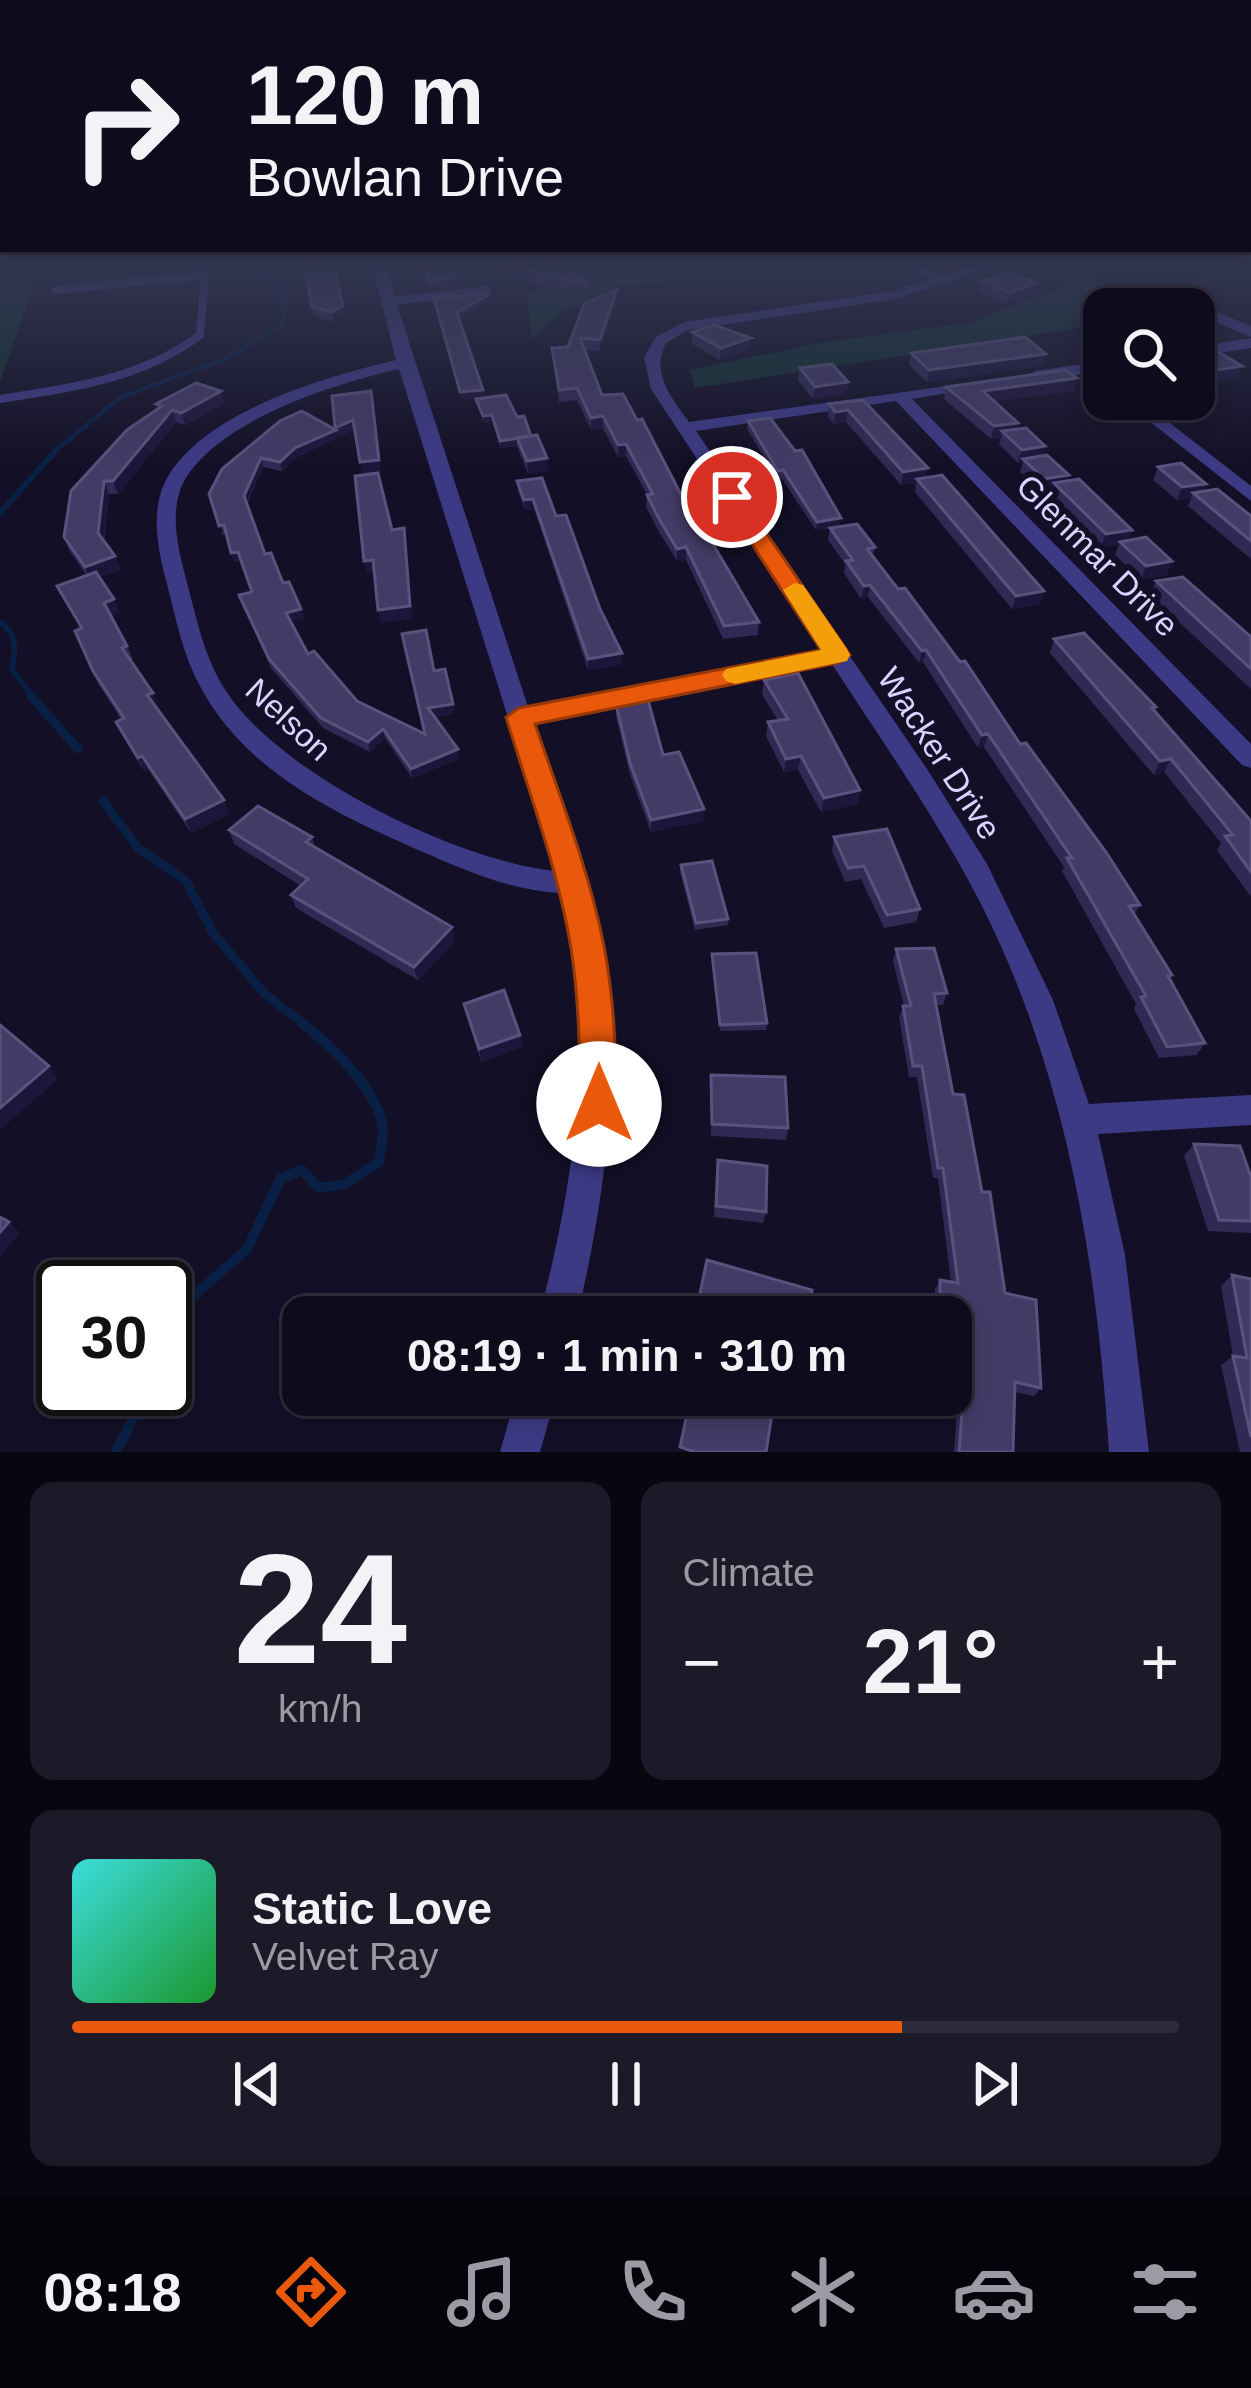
<!DOCTYPE html>
<html lang="en">
<head>
<meta charset="utf-8">
<style>
	body { margin:0; font-family:Arial,sans-serif; background:#1c1929; color:#f1f3f6; height:100vh; display:flex; flex-direction:column; font-size:45px; white-space:nowrap }
	* { box-sizing:border-box; margin:0 }
	p { font-size:39px; color:#9b9ba3 }
	.icon { flex:none; width:66px; height:66px; fill:none; stroke:currentColor; stroke-width:2; stroke-linecap:round; stroke-linejoin:round }
	.map { position:relative; height:1452px; overflow:hidden }
	.panel { display:flex; flex-direction:column; gap:30px; padding:30px; background:#08060f; flex:1 }
	.panel>* { flex:none }
	.hud { position:absolute; left:0px; top:0px; width:1251px; height:252px; box-shadow:0 6px 18px #0003,0 0 0 3px #2e2b3b; background:#0e0b1c; color:#f1f3f6; overflow:hidden }
	.controls { position:absolute; left:1083px; top:288px; display:grid; gap:24px }
	.controls a { display:grid; place-items:center; width:132px; height:132px; border-radius:24px; background:#0e0b1c; box-shadow:0 6px 18px #0003,0 0 0 3px #2e2b3b; font-size:60px }
	.speed { position:absolute; left:36px; top:1260px; display:flex; gap:24px; font-size:60px; font-weight:700; text-align:center }
	.speed>* { display:grid; place-content:center; width:156px; height:156px; border-radius:50%; background:#0e0b1c; box-shadow:0 6px 18px #0003,0 0 0 3px #2e2b3b; line-height:1 }
	.speed .limit { border:6px solid #111; border-radius:18px; background:#fff; color:#111 }
	.pin { position:absolute; display:grid; place-items:center; width:102px; height:102px; color:#fff; margin:-51px; border:6px solid #fff; border-radius:50%; box-shadow:0 3px 12px #0007 }
	.me { position:absolute; width:132px; margin:-66px; rotate:0deg; stroke-linejoin:round; filter:drop-shadow(0 0 9px #0008) }
	.turn { display:flex; align-items:center; gap:42px; height:252px; padding:0 48px; font-size:54px }
	.turn .icon { width:156px; height:156px; stroke-width:2.5 }
	.turn b { display:block; font-size:84px; line-height:102px }
	.big { font-size:90px; font-weight:600; line-height:1.1 }
	.panel .tile { flex:1; display:flex; flex-direction:column; justify-content:center; gap:18px; min-width:0; padding:0 42px; border-radius:24px; background:#1c1929 }
	.panel .dial { align-items:center; gap:0 }
	.dial b { font-size:156px; line-height:1 }
	.song { display:flex; align-items:center; gap:36px }
	.cover { width:144px; height:144px; border-radius:18px; background:linear-gradient(135deg,hsl(180 70% 55%),hsl(130 70% 35%)) }
	.played { height:12px; border-radius:6px; background:linear-gradient(90deg,#ea580c 75%,#2e2b3b 75%) }
	.keys { display:flex; justify-content:space-around; direction:ltr }
	.heat { display:flex; justify-content:space-between; align-items:center; font-size:66px; direction:ltr }
	.panel .tiles { flex:1; display:grid; gap:30px; grid-template-columns:1fr 1fr }
	.tile:last-child { grid-column:span 2 }
	.trip { position:absolute; left:282px; top:1296px; width:690px; height:120px; border-radius:24px; background:#0e0b1c; box-shadow:0 6px 18px #0003,0 0 0 3px #2e2b3b; font-weight:600; line-height:120px; text-align:center }
	.tabs { display:flex; height:192px; justify-content:space-around; align-items:center; background:#06040b; color:#9b9ba3 }
	.tabs .icon { width:84px; height:84px }
	.tabs .on { color:#ea580c }
	.tabs b { font-size:54px; color:#f1f3f6 }
	.map>svg:first-child { display:block }
</style>
</head>
<body>
<div class="map">
<svg width="1251" height="1452" viewBox="0 0 1251 1452">
	<rect width="100%" height="100%" fill="#130f26"/>
	<g fill="#12302f">
		<polygon points="617,261 667,265 793,261 742,275 614,285 598,299 565,309 532,340 526,293 575,277 581,267"/>
		<polygon points="1086,278 1135,309 1104,309 1104,324 695,388 690,370 829,341 969,323"/>
		<polygon points="35,282 0,382 0,285"/>
	</g>
	<g fill="none" stroke-linecap="round" stroke-linejoin="round">
		<polyline stroke="#0a1f44" stroke-width="4.5" points="55,451 121,397 225,359 282,325 286,303 273,277 249,272 257,261"/>
		<g stroke="#0a1f44" stroke-width="6">
			<polyline points="0,513 58,448"/>
			<path d="M0,622c17,12 16,27 12,47l22,30"/>
		</g>
		<g stroke="#0a1f44" stroke-width="9">
			<polyline points="31,696 78,749"/>
			<polyline points="103,801 138,848 186,881 213,933 265,994 305,1025"/>
		</g>
		<g stroke="#0a1f44" stroke-width="10">
			<path d="M165,1346l24,-46 58,-51 34,-71 21,-8 17,18 26,-4 34,-22c1,-12 6,-28 3,-40 -10,-39 -51,-76 -81,-100"/>
			<polyline points="116,1452 148,1389"/>
		</g>
		<g stroke="#3d3a85" stroke-width="8">
			<polyline points="56,290 206,275"/>
			<path d="M0,399c71,-11 142,-20 200,-64l6,-74"/>
		</g>
		<g fill="#3d3a85" fill-rule="evenodd">
			<path d="M371,261h14l10,36 90,-11 7,4 -7,4 -88,11 131,402 295,-56 -172,-262 -7,-32 12,-20 28,-15 209,-31 37,-11 -36,-19h19l30,14 45,-14h22l-115,38 -207,31 -22,13c-16,29 6,56 23,79l294,-41v6l-71,12 339,345v24l-9,-3 -346,-364 -200,30 231,338 60,95 66,136 36,104 162,-9v30l-153,9 27,121 24,197h-40c-12,-188 -42,-378 -128,-548 -43,-84 -98,-161 -149,-240l-299,58c18,53 38,105 53,158 42,145 25,293 -9,437h-38c40,-152 52,-269 22,-424 -49,-2 -94,-22 -138,-41 -85,-37 -176,-79 -222,-164 -18,-32 -25,-69 -34,-104 -10,-37 -19,-80 5,-114 44,-62 153,-93 224,-110zM399,369l157,502c-97,-9 -277,-97 -330,-180 -22,-33 -30,-75 -40,-112 -9,-34 -19,-75 3,-106 40,-56 145,-89 210,-104z"/>
			<polygon points="1189,301 1251,326 1251,337 1194,313 1194,309 1184,308 1182,305"/>
			<polygon points="1251,338 1251,348 1194,357 1194,347"/>
			<polygon points="1104,361 1104,371 1035,381 1027,376 1035,371"/>
			<polygon points="1121,399 1139,399 1251,486 1251,501"/>
			<polygon points="516,1395 556,1395 540,1452 500,1452"/>
		</g>
	</g>
	<g fill="#312854">
		<polygon points="500,261 554,261 586,281 586,292 585,295 533,283"/>
		<polygon points="306,275 334,275 345,315 333,322 314,316"/>
		<polygon points="982,281 1036,283 1033,294 1006,304 979,292"/>
		<polygon points="617,299 600,351 585,350 602,395 693,518 759,622 758,635 723,639 686,560 677,561 658,530 646,507 647,495 626,456 618,457 603,428 591,430 577,400 559,402 552,348 568,347"/>
		<polygon points="1104,321 1104,346 1088,334 1092,323"/>
		<polygon points="692,332 750,349 720,360 692,344"/>
		<polygon points="911,353 1046,354 1042,366 927,382 909,365"/>
		<polygon points="800,368 846,394 813,399 798,380"/>
		<polygon points="1077,378 1073,391 994,401 1018,423 1016,429 1045,446 1043,456 1069,475 1067,481 1132,530 1128,541 1172,561 1167,575 1141,580 1115,555 1119,544 1101,547 1050,496 1052,490 1040,492 1020,472 1023,462 1018,463 999,444 1001,437 991,439 944,399 946,387"/>
		<polygon points="221,391 224,403 185,425 176,422 118,494 109,494 104,541 115,556 121,569 99,577 119,612 111,616 127,646 133,660 130,660 158,707 156,708 229,814 191,833 148,769 144,771 122,735 116,722 121,719 99,685 75,631 81,629 57,586 87,576 69,550 64,537 157,410 156,404"/>
		<polygon points="476,399 517,417 531,436 548,471 528,474 517,446 501,448 492,421 484,422"/>
		<polygon points="863,400 926,477 1040,604 1012,609 915,492 916,483 901,485 846,422 834,424 828,417 829,404"/>
		<polygon points="748,421 841,518 839,527 816,530 782,479 777,479 747,429"/>
		<polygon points="336,430 337,438 297,457 282,471 263,467 247,504 265,554 301,609 304,618 291,621 308,654 357,701 424,734 434,671 454,713 434,717 459,759 412,778 385,738 370,752 323,728 271,668 239,595 252,592 241,561 234,562 226,534 222,535 222,469"/>
		<polygon points="1158,467 1206,484 1203,491 1251,516 1251,559 1188,506 1191,498 1177,500 1153,480"/>
		<polygon points="517,481 556,516 600,609 622,664 588,670 534,509 525,510 518,491"/>
		<polygon points="830,528 875,547 873,556 1020,744 1140,905 1134,915 1172,975 1170,979 1205,1043 1197,1055 1159,1058 1134,1009 1136,1004 1062,871 1064,867 984,747 978,748 923,662 919,663 868,597 861,599 844,573 845,564 828,540"/>
		<polygon points="1156,581 1251,637 1251,689 1150,595"/>
		<polygon points="1054,639 1156,707 1154,711 1251,821 1251,897 1217,850 1221,843 1164,772 1154,775 1050,653"/>
		<polygon points="764,680 860,790 857,804 821,812 798,770 784,772 766,736 768,722 778,721 762,694"/>
		<polygon points="616,704 663,755 704,809 703,821 651,832 630,775 616,716"/>
		<polygon points="229,830 312,837 315,848 455,941 418,980 296,908 291,895 301,886 234,844"/>
		<polygon points="834,837 920,909 916,922 884,928 861,879 845,882 832,851"/>
		<polygon points="681,865 728,919 728,925 695,930 680,872"/>
		<polygon points="896,949 947,993 943,1005 936,1005 953,1094 982,1192 1005,1293 1041,1388 1034,1396 1015,1392 1013,1452 954,1452 959,1380 951,1378 951,1317 935,1317 935,1289 940,1280 951,1282 938,1178 933,1178 917,1077 909,1077 899,1017 904,1006 893,961"/>
		<polygon points="712,954 767,1023 766,1030 720,1031"/>
		<polygon points="464,1004 520,1035 522,1047 481,1062"/>
		<polygon points="711,1075 788,1128 786,1140 711,1136"/>
		<polygon points="1194,1144 1251,1177 1251,1233 1208,1231 1184,1156"/>
		<polygon points="718,1160 766,1212 763,1223 714,1217"/>
		<polygon points="1232,1275 1251,1279 1251,1452 1240,1452 1221,1365 1233,1356 1221,1286"/>
	</g>
	<g fill="#1d163a">
		<polygon points="213,261 239,261 239,262 214,264"/>
		<polygon points="456,277 457,285 429,288 428,281"/>
		<polygon points="1036,283 1033,294 1006,304 1009,293"/>
		<polygon points="617,289 617,299 600,351 600,340"/>
		<polygon points="489,294 490,301 458,319 457,313"/>
		<polygon points="343,306 345,315 333,322 332,312"/>
		<polygon points="751,338 750,349 720,360 721,348"/>
		<polygon points="1046,354 1042,366 927,382 929,370"/>
		<polygon points="1242,366 1237,378 1194,384 1194,373"/>
		<polygon points="1077,378 1073,391 980,403 983,391"/>
		<polygon points="848,382 846,394 813,399 815,387"/>
		<polygon points="483,390 484,397 461,400 460,392"/>
		<polygon points="221,391 224,403 185,425 181,413"/>
		<polygon points="371,391 381,471 362,473 360,462"/>
		<polygon points="172,410 176,422 118,494 113,481"/>
		<polygon points="848,410 846,422 834,424 835,412"/>
		<polygon points="492,415 492,421 484,422 483,416"/>
		<polygon points="603,416 603,428 591,430 591,418"/>
		<polygon points="353,420 355,430 338,438 335,428"/>
		<polygon points="1018,423 1014,435 1002,431 1001,437 991,439 994,426"/>
		<polygon points="336,430 337,438 297,457 282,471 280,462 295,448"/>
		<polygon points="517,439 517,446 501,448 500,441"/>
		<polygon points="626,444 626,456 618,457 618,445"/>
		<polygon points="1045,446 1042,459 1023,459 1023,462 1018,463 1022,450"/>
		<polygon points="261,458 263,467 246,504 244,496"/>
		<polygon points="547,458 548,471 528,474 527,461"/>
		<polygon points="928,468 925,481 917,479 916,483 901,485 903,472"/>
		<polygon points="1069,475 1065,488 1054,483 1052,490 1040,492 1044,479"/>
		<polygon points="104,481 109,494 103,546 98,533"/>
		<polygon points="1206,484 1201,496 1193,493 1191,498 1177,500 1182,487"/>
		<polygon points="533,499 534,509 525,510 524,500"/>
		<polygon points="841,518 839,527 816,530 817,522"/>
		<polygon points="404,528 413,619 380,623 378,610"/>
		<polygon points="1132,530 1127,543 1120,542 1119,544 1101,547 1106,534"/>
		<polygon points="686,547 686,560 677,561 677,549"/>
		<polygon points="238,552 241,561 234,562 231,553"/>
		<polygon points="115,556 121,569 90,580 85,567"/>
		<polygon points="373,560 375,573 367,574 364,561"/>
		<polygon points="1172,561 1167,575 1141,580 1146,566"/>
		<polygon points="870,585 868,597 861,599 864,586"/>
		<polygon points="1044,591 1040,604 1012,609 1016,596"/>
		<polygon points="114,599 119,612 110,616 104,603"/>
		<polygon points="301,609 304,618 289,622 286,613"/>
		<polygon points="926,650 923,662 919,663 922,651"/>
		<polygon points="622,653 622,664 588,670 588,659"/>
		<polygon points="153,693 158,707 153,709 147,695"/>
		<polygon points="453,704 454,713 429,717 428,708"/>
		<polygon points="383,729 385,738 370,752 368,742"/>
		<polygon points="988,734 984,747 978,748 982,735"/>
		<polygon points="458,749 459,759 412,778 411,769"/>
		<polygon points="142,756 148,769 144,771 138,758"/>
		<polygon points="801,756 798,770 784,772 786,759"/>
		<polygon points="1171,759 1164,772 1154,775 1160,761"/>
		<polygon points="860,790 857,804 821,812 824,798"/>
		<polygon points="224,800 229,814 191,833 185,819"/>
		<polygon points="704,809 703,821 651,832 651,820"/>
		<polygon points="452,927 455,941 418,980 414,967"/>
		<polygon points="520,1035 522,1047 481,1062 479,1049"/>
		<polygon points="49,1066 58,1079 0,1130 0,1108"/>
		<polygon points="9,1222 20,1233 0,1257 0,1232"/>
	</g>
	<g fill="#433a66" stroke="#5a527e" stroke-width="3">
		<polygon points="306,261 332,261 343,306 332,312 312,307 306,275"/>
		<polygon points="423,261 450,261 456,277 428,281"/>
		<polygon points="516,261 554,261 586,281 585,284 532,272"/>
		<polygon points="1009,272 1036,283 1009,293 982,281"/>
		<polygon points="617,289 600,340 580,338 602,395 623,394 637,420 642,419 693,518 697,517 759,622 724,626 686,547 677,549 658,517 647,495 653,494 626,444 618,445 603,416 591,418 577,388 559,390 552,348 568,347 584,304"/>
		<polygon points="489,294 457,313 483,390 460,392 434,298"/>
		<polygon points="1104,321 1104,332 1092,323"/>
		<polygon points="714,325 751,338 721,348 692,332"/>
		<polygon points="1025,337 1046,354 929,370 911,353"/>
		<polygon points="1194,337 1196,349 1212,348 1242,366 1194,373"/>
		<polygon points="832,364 848,382 815,387 800,368"/>
		<polygon points="1066,370 1077,378 983,391 1018,423 994,426 946,387"/>
		<polygon points="196,383 221,391 181,413 172,410 113,481 104,481 98,533 115,556 85,567 64,537 71,491 127,430 162,406 156,404"/>
		<polygon points="371,391 379,460 360,462 353,420 335,428 332,396"/>
		<polygon points="506,395 517,417 524,416 531,436 500,441 492,415 483,416 476,399"/>
		<polygon points="863,400 928,468 903,472 848,410 835,412 829,404"/>
		<polygon points="302,411 336,430 295,448 280,462 261,458 244,496 265,554 271,553 283,583 289,582 301,609 286,613 308,654 314,651 357,701 425,734 402,634 426,630 434,671 445,669 453,704 428,708 458,749 411,769 383,729 368,742 321,718 269,659 239,595 252,592 238,552 231,553 224,525 219,526 209,494 222,469 280,421"/>
		<polygon points="770,418 795,451 802,450 841,518 817,522 783,470 778,471 748,421"/>
		<polygon points="1026,428 1045,446 1022,450 1002,431"/>
		<polygon points="537,435 547,458 527,461 517,438"/>
		<polygon points="1047,455 1069,475 1044,479 1023,459"/>
		<polygon points="1181,463 1206,484 1182,487 1158,467"/>
		<polygon points="378,473 392,530 404,528 410,606 378,610 373,560 364,561 355,476"/>
		<polygon points="942,475 1044,591 1016,596 917,479"/>
		<polygon points="542,478 556,516 566,515 600,609 622,653 588,659 533,499 524,500 517,481"/>
		<polygon points="1079,479 1132,530 1106,534 1054,483"/>
		<polygon points="1217,489 1251,516 1251,541 1193,493"/>
		<polygon points="857,524 875,547 867,549 898,589 905,588 960,662 965,661 1020,744 1026,743 1106,852 1140,905 1129,906 1172,975 1168,976 1205,1043 1167,1047 1141,997 1146,996 1067,858 1072,858 988,734 982,735 926,650 922,651 870,585 864,586 846,561 853,560 830,528"/>
		<polygon points="1146,537 1172,561 1146,566 1120,542"/>
		<polygon points="96,572 114,599 104,603 127,646 122,648 153,693 147,695 224,800 185,819 142,756 138,758 116,722 124,718 93,671 75,631 82,628 57,586"/>
		<polygon points="1183,577 1251,637 1251,669 1156,581"/>
		<polygon points="1084,633 1156,707 1152,708 1251,821 1251,872 1225,836 1233,835 1171,759 1160,761 1054,639"/>
		<polygon points="798,673 860,790 824,798 801,756 786,759 768,722 788,719 764,680"/>
		<polygon points="648,700 663,755 679,752 704,809 651,820 630,763 616,704"/>
		<polygon points="258,806 312,837 306,842 452,927 414,967 291,895 308,879 229,830"/>
		<polygon points="887,829 920,909 887,915 864,866 848,868 834,837"/>
		<polygon points="712,861 728,919 696,923 681,865"/>
		<polygon points="934,948 947,993 934,994 953,1094 964,1095 982,1192 990,1192 1005,1293 1036,1300 1041,1388 1015,1382 1013,1452 959,1452 965,1372 951,1368 951,1317 940,1317 940,1280 958,1283 943,1168 938,1168 922,1066 913,1066 903,1006 911,1006 896,949"/>
		<polygon points="756,953 767,1023 720,1025 712,954"/>
		<polygon points="504,990 520,1035 479,1049 464,1004"/>
		<polygon points="0,1025 49,1066 0,1108"/>
		<polygon points="711,1075 785,1077 788,1128 712,1124"/>
		<polygon points="1194,1144 1240,1146 1251,1177 1251,1221 1219,1220"/>
		<polygon points="718,1160 767,1166 766,1212 716,1206"/>
		<polygon points="0,1217 9,1222 0,1232"/>
		<polygon points="707,1260 812,1290 809,1317 695,1317"/>
		<polygon points="1232,1275 1251,1279 1251,1437 1233,1356 1247,1358"/>
		<polygon points="691,1395 751,1395 774,1402 766,1452 695,1452 680,1447"/>
	</g>
	<linearGradient id="sky" x2="0" y2="1"><stop stop-color="#0a0815"/><stop offset="0.56" stop-color="#333752"/><stop offset="1" stop-color="#333752" stop-opacity="0"/></linearGradient>
	<rect width="1251" height="465" fill="url(#sky)"/>
	<path fill="#ea580c" stroke="#983908" stroke-width="3" d="M732,491l7,2 111,162 -12,8 -303,61c25,73 54,146 69,222 10,53 12,104 13,158l-5,12 -13,5 -13,-5 -6,-12c0,-53 -1,-104 -9,-156 -13,-79 -42,-155 -65,-231l13,-9 302,-58 -100,-153z"/>
	<polygon fill="#f59e0b" points="795,583 803,585 847,649 850,655 847,661 735,684 726,681 722,675 726,669 821,650 783,590"/>
	<g text-anchor="middle" stroke-width="12" stroke-linejoin="round" paint-order="stroke">
		<g font-size="33" fill="#d9d4ff" stroke="#130f26">
			<text transform="translate(1098 555) rotate(45)" y="12">Glenmar Drive</text>
			<text transform="translate(289 719) rotate(43)" y="12">Nelson</text>
			<text transform="translate(940 753) rotate(57)" y="12">Wacker Drive</text>
		</g>
	</g>
</svg>
<div class="controls">
<a><svg class="icon" aria-label="search" viewBox="0 0 24 24"><circle cx="10" cy="10" r="6"/><path d="M15 15l6 6"/></svg></a>
</div>
<div class="speed"><div class="limit">30</div></div>
<div class="pin" style="left:732px;top:497px;background:#d93025"><svg class="icon" aria-label="arrive" viewBox="0 0 24 24"><path d="M6 21V4h12l-3 4 3 4H6"/></svg></div>
<svg class="me" style="left:599px;top:1104px" viewBox="-20 -20 40 40"><circle r="19" fill="#fff"/><path d="M0-13L10 11 0 6-10 11z" fill="#ea580c"/></svg>
<div class="trip">08:19 · 1 min · 310 m</div>
<div class="hud">
<div class="turn"><svg class="icon" aria-label="right" viewBox="0 0 24 24"><path d="M7 20v-9h11M14 6l5 5-5 5"/></svg><div><b>120 m</b>Bowlan Drive</div></div>
</div>
</div>
<section class="panel">
<div class="tiles">
<div class="tile dial"><b>24</b><p>km/h</p></div>
<div class="tile"><p>Climate</p>
<div class="heat"><a>−</a><b class="big">21°</b><a>+</a></div>
</div>
<div class="tile">
<div class="song"><i class="cover"></i><div><b>Static Love</b><p>Velvet Ray</p></div></div>
<div class="played"></div>
<div class="keys"><svg class="icon" aria-label="previous" viewBox="0 0 24 24"><path d="M18 5L8 12l10 7zM5 5v14"/></svg><svg class="icon" aria-label="pause" viewBox="0 0 24 24"><path d="M8 5v14M16 5v14"/></svg><svg class="icon" aria-label="next" viewBox="0 0 24 24"><path d="M6 5l10 7-10 7zM19 5v14"/></svg></div>
</div>
</div>
</section>
<nav class="tabs">
<b>08:18</b>
<svg class="icon on" aria-label="directions" viewBox="0 0 24 24"><path d="M12 3l9 9-9 9-9-9zM9 14v-3h6M13 9l2 2-2 2"/></svg>
<svg class="icon" aria-label="music" viewBox="0 0 24 24"><path d="M9 18V5l10-2v13"/><circle cx="6" cy="18" r="3"/><circle cx="16" cy="16" r="3"/></svg>
<svg class="icon" aria-label="phone" viewBox="0 0 24 24"><path d="M5 4h4l2 5-3 2q2 4 5 5l2-3 5 2v4C11 20 4 13 5 4z"/></svg>
<svg class="icon" aria-label="climate" viewBox="0 0 24 24"><path d="M12 3v18M4 7l16 10M4 17L20 7"/></svg>
<svg class="icon" aria-label="car" viewBox="0 0 24 24"><path d="M5 17H2v-5l4-1 3-4h7l3 4 3 1v5h-3M9 17h6M6 11h13"/><circle cx="7" cy="17" r="2"/><circle cx="17" cy="17" r="2"/></svg>
<svg class="icon" aria-label="filters" viewBox="0 0 24 24"><path d="M4 7h16M4 17h16"/><circle cx="9" cy="7" r="2"/><circle cx="15" cy="17" r="2"/></svg>
</nav>
</body>
</html>
